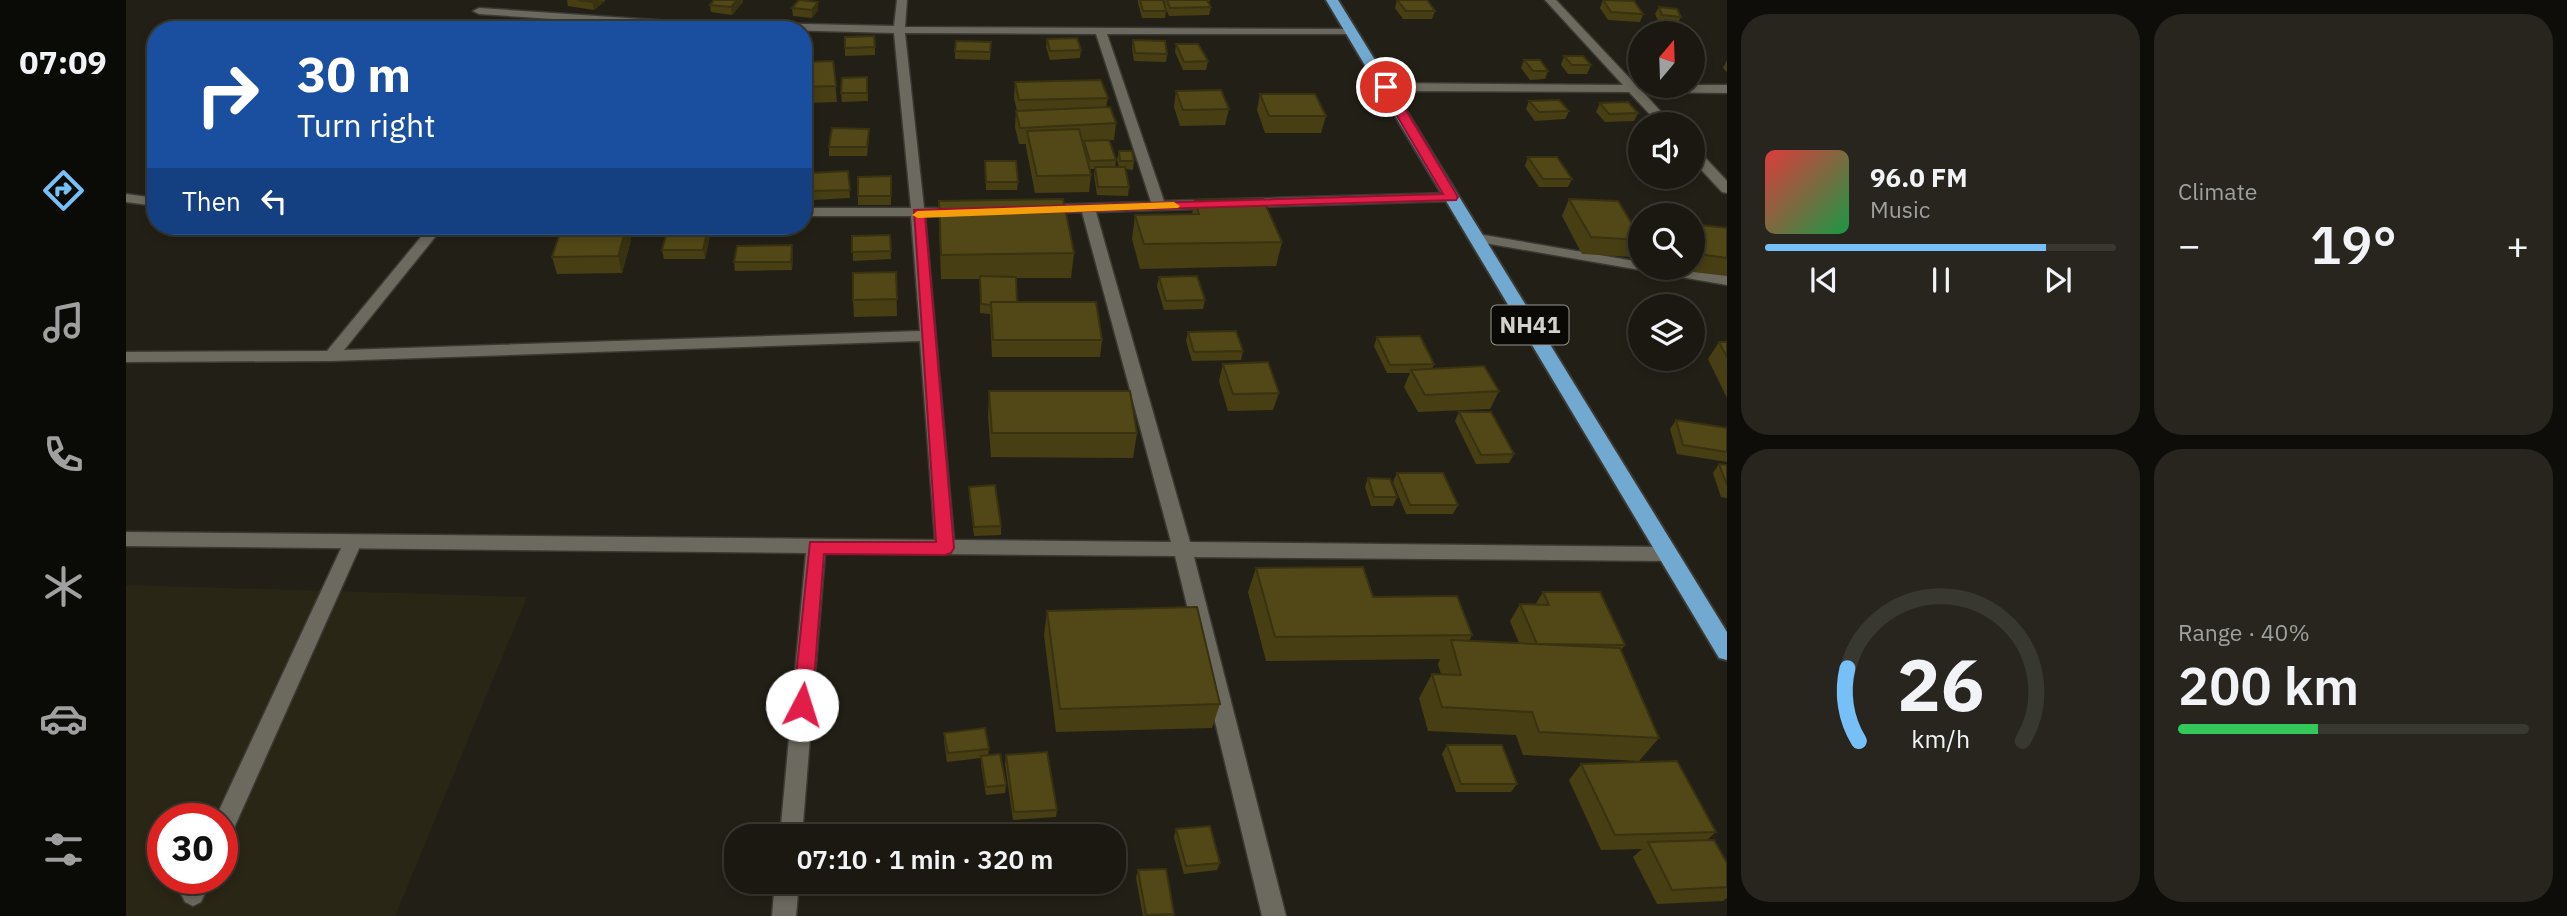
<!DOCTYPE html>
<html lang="en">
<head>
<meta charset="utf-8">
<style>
	body { margin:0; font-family:"IBM Plex Sans",sans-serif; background:#27251e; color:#f1f3f6; height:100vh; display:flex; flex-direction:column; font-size:26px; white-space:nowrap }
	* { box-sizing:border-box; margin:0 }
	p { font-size:23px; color:#9fa09f }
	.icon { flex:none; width:38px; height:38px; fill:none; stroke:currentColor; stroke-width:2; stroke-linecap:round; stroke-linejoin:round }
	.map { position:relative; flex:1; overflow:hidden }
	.side { display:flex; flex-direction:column; gap:14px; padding:14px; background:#0e0d09; width:840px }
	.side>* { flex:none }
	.banner { position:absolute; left:21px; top:21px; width:665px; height:214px; border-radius:28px; box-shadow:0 4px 10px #0003,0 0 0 2px #383730; background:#1a4fa0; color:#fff; overflow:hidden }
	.needle { width:46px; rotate:19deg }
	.buttons { position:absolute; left:1502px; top:21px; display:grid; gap:14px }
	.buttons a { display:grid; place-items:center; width:77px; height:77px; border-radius:50%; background:#1a1810; box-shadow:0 4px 10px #0003,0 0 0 2px #383730; font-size:35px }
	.speed { position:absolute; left:21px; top:803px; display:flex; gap:14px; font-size:35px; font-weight:700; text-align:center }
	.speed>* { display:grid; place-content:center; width:91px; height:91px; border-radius:50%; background:#1a1810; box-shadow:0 4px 10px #0003,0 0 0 2px #383730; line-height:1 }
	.speed .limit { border:10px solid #d22; background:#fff; color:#111 }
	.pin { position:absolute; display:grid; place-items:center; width:60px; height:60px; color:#fff; margin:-30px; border:4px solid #fff; border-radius:50%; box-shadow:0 2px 7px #0007 }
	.me { position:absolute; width:77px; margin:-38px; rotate:5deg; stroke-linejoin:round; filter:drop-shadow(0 0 5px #0008) }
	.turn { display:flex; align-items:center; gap:24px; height:147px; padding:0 35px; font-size:32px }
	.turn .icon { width:91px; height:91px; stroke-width:2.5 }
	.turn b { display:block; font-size:49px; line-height:60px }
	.then { display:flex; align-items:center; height:66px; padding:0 35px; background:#0003; gap:14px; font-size:26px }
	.big { font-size:52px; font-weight:600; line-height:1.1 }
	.side .card { flex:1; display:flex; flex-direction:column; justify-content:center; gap:10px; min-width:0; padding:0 24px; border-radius:28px; background:#27251e }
	.side .dial { align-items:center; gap:0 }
	.dial svg { height:182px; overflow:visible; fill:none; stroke:#383730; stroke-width:7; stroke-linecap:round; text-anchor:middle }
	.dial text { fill:#f1f3f6; stroke:none }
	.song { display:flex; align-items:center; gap:21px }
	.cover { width:84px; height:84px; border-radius:10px; background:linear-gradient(135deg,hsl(0 70% 55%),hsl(140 70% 35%)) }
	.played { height:7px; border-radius:4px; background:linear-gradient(90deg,#77c0f7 80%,#383730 80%) }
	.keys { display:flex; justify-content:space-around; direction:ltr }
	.heat { display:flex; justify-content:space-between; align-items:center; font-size:38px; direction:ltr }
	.charge { height:10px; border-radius:5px; background:linear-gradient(90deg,#34c759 40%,#383730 0) }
	.side .tiles { flex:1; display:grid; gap:14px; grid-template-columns:repeat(2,1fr) }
	.trip { position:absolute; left:598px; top:824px; width:402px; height:70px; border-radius:28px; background:#1a1810; box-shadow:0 4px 10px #0003,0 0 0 2px #383730; font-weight:600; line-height:70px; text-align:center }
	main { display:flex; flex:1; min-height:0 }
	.menu { display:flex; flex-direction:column; width:126px; justify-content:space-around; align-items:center; background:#0a0a06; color:#9fa09f }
	.menu .icon { width:49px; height:49px }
	.menu .on { color:#77c0f7 }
	.menu b { font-size:32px; color:#f1f3f6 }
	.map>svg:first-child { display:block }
</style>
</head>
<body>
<main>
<nav class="menu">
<b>07:09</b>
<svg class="icon on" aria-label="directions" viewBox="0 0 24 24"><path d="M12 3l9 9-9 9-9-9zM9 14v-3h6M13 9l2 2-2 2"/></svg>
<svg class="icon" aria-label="music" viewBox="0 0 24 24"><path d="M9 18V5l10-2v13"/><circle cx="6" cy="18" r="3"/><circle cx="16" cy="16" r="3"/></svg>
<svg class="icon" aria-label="phone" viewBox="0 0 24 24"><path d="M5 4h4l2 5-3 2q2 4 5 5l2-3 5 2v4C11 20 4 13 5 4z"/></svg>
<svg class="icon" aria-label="climate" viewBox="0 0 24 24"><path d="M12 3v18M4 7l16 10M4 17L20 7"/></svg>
<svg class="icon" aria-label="car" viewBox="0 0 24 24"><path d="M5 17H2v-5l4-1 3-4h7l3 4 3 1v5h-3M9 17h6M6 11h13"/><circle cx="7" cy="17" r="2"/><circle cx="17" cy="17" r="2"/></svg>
<svg class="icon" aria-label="filters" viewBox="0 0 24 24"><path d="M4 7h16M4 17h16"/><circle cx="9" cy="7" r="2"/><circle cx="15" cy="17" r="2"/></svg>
</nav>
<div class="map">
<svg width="1601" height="916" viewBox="0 0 1601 916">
	<rect width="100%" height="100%" fill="#222016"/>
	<path fill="#2a2616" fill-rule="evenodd" d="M0,585l401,12 -132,319h-269zM37,819h59v59h-59z"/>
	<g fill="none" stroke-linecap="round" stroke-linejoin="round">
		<g stroke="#3b3933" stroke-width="3">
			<g id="service">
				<polygon points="227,535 234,537 236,542 104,837 96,840 96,819 89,819 218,542 220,537"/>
				<polygon points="62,878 86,878 75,902 67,906 59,902 55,894"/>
			</g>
		</g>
		<g stroke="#3b3933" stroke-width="3">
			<g id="minor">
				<path d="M771,0h10l-2,27 448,2 2,2 -6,3h-242l57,167 288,-8 7,4 -7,4 -356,11 94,330 478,5 7,2 2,5 -2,5 -7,2 -474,-4 92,359h-24l-87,-360 -350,-3 -23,283h-22l26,-283 -680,-7v-14l809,8 -15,-199 -589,20 -205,1v-10l201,-1 103,-125h14l-100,124 576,-19 -9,-115h-108v-8h108l-17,-175 -223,-6 -192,-13 -6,-3 6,-3 192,13 223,5zM779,33l191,1 55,168 -110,3 -7,4 7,4 41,-1 89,330 -217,-2 -29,-324h36l7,-4 -7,-4h-37z"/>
				<polygon points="1419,0 1430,0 1510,85 1601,85 1601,93 1517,92 1546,124 1533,124 1503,92 1260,91 1254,87 1260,83 1497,85"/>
				<polygon points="1566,148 1571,149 1601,181 1601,193 1596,192 1566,160"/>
				<polygon points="0,194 30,198 30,206 0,202"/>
				<polygon points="1352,234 1514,262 1514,268 1549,268 1601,275 1601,285 1347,241 1345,238"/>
				<polygon points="649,882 673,882 670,916 646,916"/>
			</g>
		</g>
		<g stroke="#3b3933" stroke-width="4">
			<polygon id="trunk" points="1200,0 1212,0 1601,632 1601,660 1593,658"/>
		</g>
		<use href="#service" fill="#6c6a5e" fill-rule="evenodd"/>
		<use href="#minor" fill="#6c6a5e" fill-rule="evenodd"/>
		<use href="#trunk" fill="#72a9d1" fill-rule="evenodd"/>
	</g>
	<g fill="#473e14">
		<polygon points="441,0 479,0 479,1 468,10 442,6"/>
		<polygon points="588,0 617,0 617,2 606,15 585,12 584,5"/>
		<polygon points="1012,0 1084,0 1084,1 1082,1 1085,7 1083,15 1043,16 1038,5 1039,1 1037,1 1040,11 1039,18 1016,18 1012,3"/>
		<polygon points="1271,0 1309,11 1306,19 1277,19 1269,8"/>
		<polygon points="1477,0 1517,14 1514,22 1482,20 1474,8"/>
		<polygon points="692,2 692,10 686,18 667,16 666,8"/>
		<polygon points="1533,7 1555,17 1551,25 1533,23 1529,14"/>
		<polygon points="719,37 749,47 749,55 719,56"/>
		<polygon points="921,39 955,50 954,58 924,60 920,47"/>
		<polygon points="1007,40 1041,54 1040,62 1008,61 1006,48"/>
		<polygon points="865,42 864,60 829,59 829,51"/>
		<polygon points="1050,44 1082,61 1080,70 1057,70 1049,52"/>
		<polygon points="1438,56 1465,65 1461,74 1442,74 1435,65"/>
		<polygon points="1398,60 1422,71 1419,79 1404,80 1395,68"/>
		<polygon points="1601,60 1601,72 1597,68"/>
		<polygon points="707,61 711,102 677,103 677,62"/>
		<polygon points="741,77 742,101 716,102 715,93"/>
		<polygon points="889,82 982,98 980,107 990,123 988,140 983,140 990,160 989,167 993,167 991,160 993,151 1008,161 1007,170 1000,169 1003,187 1002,196 971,195 968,175 969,169 964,169 965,175 963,192 909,193 900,147 900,144 893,144 889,127 890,111 891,111 888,98"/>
		<polygon points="1050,91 1103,109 1099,125 1054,126 1048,107"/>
		<polygon points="1134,94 1200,116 1195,133 1139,133 1131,110"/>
		<polygon points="1403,101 1443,111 1439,119 1409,121 1400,109"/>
		<polygon points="1474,103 1512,113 1508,121 1479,122 1470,112"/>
		<polygon points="677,129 686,129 688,153 677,154"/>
		<polygon points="743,137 741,156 703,156 703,147"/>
		<polygon points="1402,157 1446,179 1442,187 1413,187 1399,166"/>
		<polygon points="677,158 683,158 684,184 677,184"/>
		<polygon points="859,161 892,182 891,190 860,190"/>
		<polygon points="722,171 724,198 687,200 686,191"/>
		<polygon points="765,176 765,205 732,205 732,196"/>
		<polygon points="1443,199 1514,237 1514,242 1506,257 1456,254 1436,216"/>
		<polygon points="1069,200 1156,242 1150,266 1014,269 1006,239 1009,215 1066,214"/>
		<polygon points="813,201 948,253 945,278 890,278 891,302 976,340 974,357 866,357 864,314 854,313 854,279 815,279 813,225"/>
		<polygon points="1566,224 1601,228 1601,276 1550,270 1549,268 1566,268"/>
		<polygon points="436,226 502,226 505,240 496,273 431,274 426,257"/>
		<polygon points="764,235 765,259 727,261 726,236"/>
		<polygon points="584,236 579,259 538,259 536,250"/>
		<polygon points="667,254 666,270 609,271 608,262"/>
		<polygon points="770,272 771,316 728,317 727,300"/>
		<polygon points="1033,277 1079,300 1077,309 1038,310 1031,286"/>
		<polygon points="1062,332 1117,351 1115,360 1066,361 1060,341"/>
		<polygon points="1251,337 1308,364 1306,369 1373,391 1364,409 1292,412 1278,387 1284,373 1261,373 1248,346"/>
		<polygon points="1593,342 1601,342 1601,398 1582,359"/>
		<polygon points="1097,364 1153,393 1147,410 1102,411 1093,381"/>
		<polygon points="863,391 1011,433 1007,458 865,457 862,416"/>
		<polygon points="1333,412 1388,454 1383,463 1350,464 1329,421"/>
		<polygon points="1550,420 1601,428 1601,462 1551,454 1544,429"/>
		<polygon points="1593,464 1601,465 1601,498 1595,497 1587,473"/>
		<polygon points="1271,473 1332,505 1327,514 1280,514 1267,482"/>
		<polygon points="1242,478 1271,497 1267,506 1245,506 1239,487"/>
		<polygon points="843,487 875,526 875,535 848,536 843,495"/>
		<polygon points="1130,568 1247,597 1346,635 1343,641 1393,643 1384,621 1394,604 1409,605 1417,592 1499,645 1495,650 1533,738 1513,761 1397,755 1390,735 1302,731 1293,698 1306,674 1315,674 1312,664 1314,659 1140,661 1122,592"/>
		<polygon points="921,611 1094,704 1086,728 930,732 918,635"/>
		<polygon points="818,733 863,749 862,755 880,785 879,793 860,795 855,764 855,758 821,762 818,741"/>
		<polygon points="1321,745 1391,784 1385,792 1330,792 1316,754"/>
		<polygon points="880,755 931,810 930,817 887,820 879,764"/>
		<polygon points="1455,764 1590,832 1581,840 1601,863 1601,898 1597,901 1531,904 1507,857 1516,849 1475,850 1443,780"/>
		<polygon points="1050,829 1094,863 1091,870 1058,874 1048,837"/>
		<polygon points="1012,870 1048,914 1048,916 1017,916 1010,878"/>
	</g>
	<g fill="#393210">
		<polygon points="469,0 479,1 468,10 466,2"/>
		<polygon points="611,0 617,0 617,2 606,15 605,7"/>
		<polygon points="692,2 692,10 686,18 686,10"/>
		<polygon points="501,226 502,226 505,240 496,273 492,256"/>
		<polygon points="582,228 584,236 579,259 577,250"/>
		<polygon points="666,245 667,254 666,270 665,262"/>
	</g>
	<g fill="#524817" stroke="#393210" stroke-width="2">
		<polygon points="452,0 469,0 466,2"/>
		<polygon points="588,0 611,0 605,7 584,5"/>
		<polygon points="673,0 674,0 692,2 686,10 666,8"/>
		<polygon points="1014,0 1037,0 1040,11 1017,11"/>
		<polygon points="1041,0 1081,0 1085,7 1044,8"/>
		<polygon points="1271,0 1301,0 1309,11 1280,11"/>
		<polygon points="1477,0 1508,1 1517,14 1485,12"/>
		<polygon points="1533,7 1551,9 1555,17 1536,15"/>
		<polygon points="748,36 749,47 719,48 719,37"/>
		<polygon points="951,38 955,50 924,51 921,39"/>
		<polygon points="1007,40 1039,41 1041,54 1009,53"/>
		<polygon points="830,41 865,42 864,52 829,51"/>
		<polygon points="1050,44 1072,44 1082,61 1058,62"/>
		<polygon points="1438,56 1457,56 1465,65 1446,65"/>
		<polygon points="1398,60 1414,60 1422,71 1407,71"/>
		<polygon points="707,61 710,86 677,87 677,62"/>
		<polygon points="741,77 741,93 715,93 716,78"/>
		<polygon points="975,80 982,98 893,100 889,82"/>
		<polygon points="1095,90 1103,109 1057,110 1050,91"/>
		<polygon points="1134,94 1189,94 1200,116 1143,116"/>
		<polygon points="1433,100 1443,111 1413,112 1403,101"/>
		<polygon points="1502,102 1512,113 1483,114 1474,103"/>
		<polygon points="984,107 990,123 894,128 890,111"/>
		<polygon points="706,128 743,129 741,147 703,147"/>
		<polygon points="677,129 686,129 687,145 677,145"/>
		<polygon points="953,129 965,175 911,176 901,131"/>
		<polygon points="983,140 990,160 964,161 958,141"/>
		<polygon points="993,151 1006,151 1008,161 994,161"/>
		<polygon points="1402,157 1431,157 1446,179 1417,179"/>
		<polygon points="677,158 683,158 683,175 677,176"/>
		<polygon points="859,161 890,161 892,182 860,182"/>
		<polygon points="969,167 999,167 1003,187 972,187"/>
		<polygon points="722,171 724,190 686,191 686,173"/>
		<polygon points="765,176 765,196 732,196 732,177"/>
		<polygon points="937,199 948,253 815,255 813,201"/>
		<polygon points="1137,199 1156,242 1018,244 1009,215 1073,214 1069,200"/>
		<polygon points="1443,199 1492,201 1514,237 1514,240 1465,237"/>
		<polygon points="1566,224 1601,228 1601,258 1566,253"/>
		<polygon points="436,226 501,226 492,256 426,257"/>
		<polygon points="542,228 582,228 577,250 536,250"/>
		<polygon points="764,235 765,251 726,252 726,236"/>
		<polygon points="666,245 665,262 608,262 611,246"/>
		<polygon points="770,272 771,299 727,300 727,273"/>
		<polygon points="854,276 890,277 891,302 865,302 865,305 855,304"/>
		<polygon points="1071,276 1079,300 1040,301 1033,277"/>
		<polygon points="865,302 970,302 976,340 867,340"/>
		<polygon points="1110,331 1117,351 1068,352 1062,332"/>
		<polygon points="1294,336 1308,364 1264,365 1251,337"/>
		<polygon points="1593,342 1601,342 1601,357"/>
		<polygon points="1142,362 1153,393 1107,394 1097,364"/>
		<polygon points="1358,366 1373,391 1299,395 1285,370"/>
		<polygon points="863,391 1004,391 1011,433 866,433"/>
		<polygon points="1333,412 1365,412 1388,454 1355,455"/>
		<polygon points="1550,420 1601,428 1601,452 1557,445"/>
		<polygon points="1593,464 1601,465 1601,485"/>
		<polygon points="1271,473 1317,473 1332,505 1284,505"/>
		<polygon points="1242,478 1264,479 1271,497 1248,497"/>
		<polygon points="869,485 875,526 848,527 843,487"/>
		<polygon points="1237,567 1247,597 1331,596 1346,635 1149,637 1130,568"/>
		<polygon points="1417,592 1474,592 1499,645 1411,644 1394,604 1423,605"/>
		<polygon points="1071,607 1094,704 934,709 921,611"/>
		<polygon points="1325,640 1494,648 1533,738 1413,732 1406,712 1316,707 1306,674 1335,675"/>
		<polygon points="859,728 863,749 822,753 818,733"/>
		<polygon points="1321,745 1376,745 1391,784 1335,784"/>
		<polygon points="921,752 931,810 888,812 880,755"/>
		<polygon points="874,754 880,785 860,787 855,756"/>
		<polygon points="1551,761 1590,832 1489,835 1455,764"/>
		<polygon points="1084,826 1094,863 1060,866 1050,829"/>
		<polygon points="1588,840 1601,863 1601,887 1546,890 1522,842"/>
		<polygon points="1040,869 1048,914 1020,915 1012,870"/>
	</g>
	<polygon fill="#e11d48" stroke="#92132f" stroke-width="2" points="1260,83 1266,87 1332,197 1330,200 799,216 828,548 825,553 819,555 698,554 686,705 683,711 676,713 670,711 667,705 684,542 810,542 788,210 1317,194 1254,87"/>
	<polygon fill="#f59e0b" points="1048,202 1054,206 1052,208 792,218 786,215 792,211"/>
	<g text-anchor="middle" stroke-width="7" stroke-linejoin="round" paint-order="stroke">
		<rect fill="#0a0906" stroke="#969590" stroke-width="2" x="1365.5" y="305.5" width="77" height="39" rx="5"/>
		<g font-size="23" font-weight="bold" fill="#d2d1cb">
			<text x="1404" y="333">NH41</text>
		</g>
	</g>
</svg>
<div class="buttons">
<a><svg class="needle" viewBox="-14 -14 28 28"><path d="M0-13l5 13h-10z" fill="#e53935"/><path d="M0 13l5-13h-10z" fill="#9fa09f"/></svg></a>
<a><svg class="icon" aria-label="sound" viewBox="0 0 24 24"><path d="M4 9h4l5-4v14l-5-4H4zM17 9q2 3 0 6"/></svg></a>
<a><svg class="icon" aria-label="search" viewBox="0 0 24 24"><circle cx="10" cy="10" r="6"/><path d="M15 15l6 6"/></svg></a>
<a><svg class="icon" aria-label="layers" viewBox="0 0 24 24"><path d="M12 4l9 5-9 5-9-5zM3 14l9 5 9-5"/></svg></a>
</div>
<div class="speed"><div class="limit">30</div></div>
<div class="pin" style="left:1260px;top:87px;background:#d93025"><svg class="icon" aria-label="arrive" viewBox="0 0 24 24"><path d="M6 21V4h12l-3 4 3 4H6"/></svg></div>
<svg class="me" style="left:676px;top:705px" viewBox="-20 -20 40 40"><circle r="19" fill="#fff"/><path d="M0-13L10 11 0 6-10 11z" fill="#e11d48"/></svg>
<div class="trip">07:10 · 1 min · 320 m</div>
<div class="banner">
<div class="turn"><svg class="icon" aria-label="right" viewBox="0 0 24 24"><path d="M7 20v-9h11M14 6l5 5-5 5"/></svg><div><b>30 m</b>Turn right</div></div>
<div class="then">Then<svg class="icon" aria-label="left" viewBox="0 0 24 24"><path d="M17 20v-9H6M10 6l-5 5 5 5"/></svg></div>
</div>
</div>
<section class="side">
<div class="tiles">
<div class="card">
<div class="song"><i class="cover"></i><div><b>96.0 FM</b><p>Music</p></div></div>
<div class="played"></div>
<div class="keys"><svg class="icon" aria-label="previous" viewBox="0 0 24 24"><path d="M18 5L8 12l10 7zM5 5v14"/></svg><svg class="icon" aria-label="pause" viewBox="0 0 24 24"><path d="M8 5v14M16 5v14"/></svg><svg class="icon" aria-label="next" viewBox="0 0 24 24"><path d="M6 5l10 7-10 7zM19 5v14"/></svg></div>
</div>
<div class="card"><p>Climate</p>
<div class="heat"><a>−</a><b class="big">19°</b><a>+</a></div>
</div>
<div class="card dial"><svg viewBox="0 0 100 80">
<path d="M14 69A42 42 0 1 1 86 69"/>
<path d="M14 69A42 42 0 0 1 9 37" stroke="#77c0f7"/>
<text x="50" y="56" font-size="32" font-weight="700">26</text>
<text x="50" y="72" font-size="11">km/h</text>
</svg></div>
<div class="card"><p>Range · 40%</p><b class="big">200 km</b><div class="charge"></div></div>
</div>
</section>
</main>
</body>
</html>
